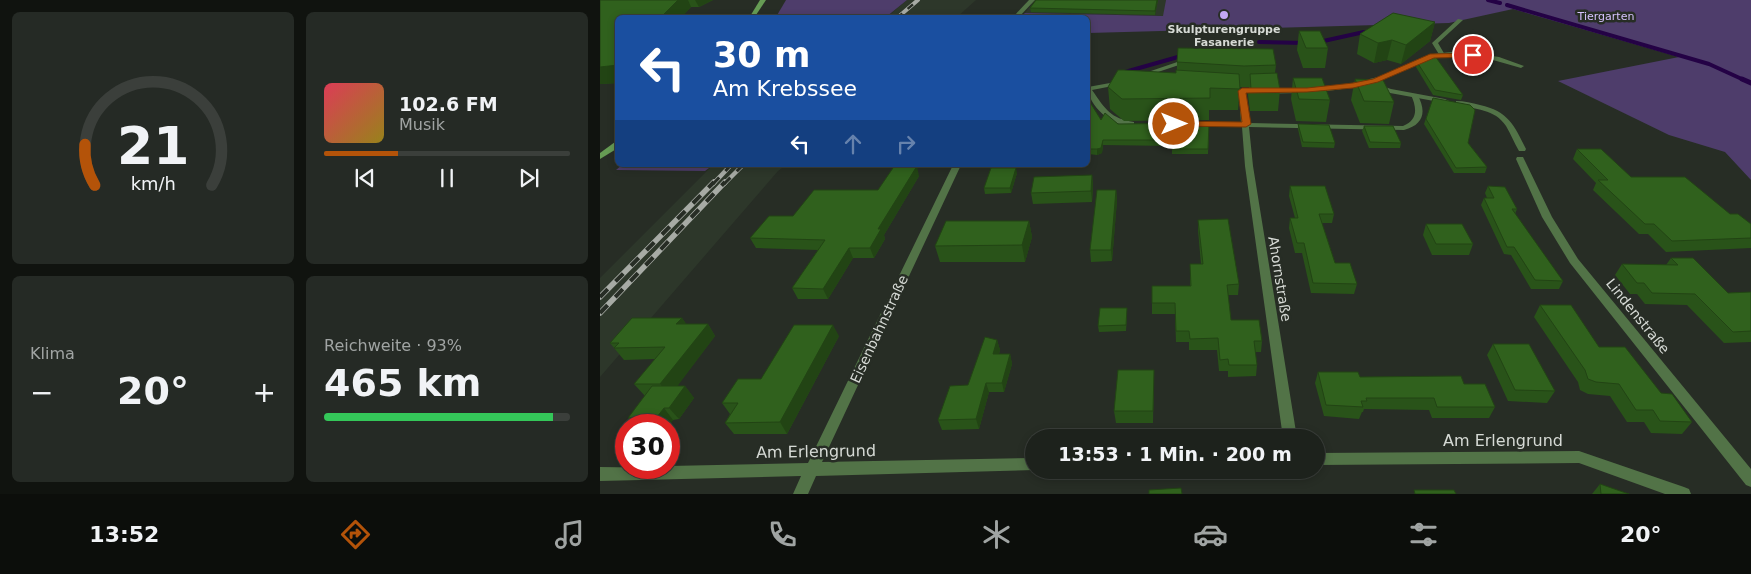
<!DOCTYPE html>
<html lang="de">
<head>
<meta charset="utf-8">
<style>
	body { margin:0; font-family:"DejaVu Sans",sans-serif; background:#252a25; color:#f1f3f6; height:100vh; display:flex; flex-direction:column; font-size:19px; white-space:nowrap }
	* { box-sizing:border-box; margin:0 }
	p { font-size:16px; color:#a0a4a3 }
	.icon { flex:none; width:28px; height:28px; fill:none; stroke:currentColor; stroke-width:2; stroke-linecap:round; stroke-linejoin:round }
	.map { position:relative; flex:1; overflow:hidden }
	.details { display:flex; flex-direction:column; gap:12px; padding:12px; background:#10130f; width:600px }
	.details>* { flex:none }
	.guide { position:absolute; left:15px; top:15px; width:475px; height:152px; border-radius:8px; box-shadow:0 2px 8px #0003,0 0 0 1px #3b3f3b; background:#1a4fa0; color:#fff; overflow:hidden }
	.speed { position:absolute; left:15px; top:414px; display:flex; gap:10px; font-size:25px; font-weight:700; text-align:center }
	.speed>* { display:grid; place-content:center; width:65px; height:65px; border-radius:50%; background:#1d221c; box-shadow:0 2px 8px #0003,0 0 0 1px #3b3f3b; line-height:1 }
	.speed .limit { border:8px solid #d22; background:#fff; color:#111 }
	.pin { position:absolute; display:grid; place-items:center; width:42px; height:42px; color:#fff; margin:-21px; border:2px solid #fff; border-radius:50%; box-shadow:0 1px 5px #0007 }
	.me { position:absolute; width:55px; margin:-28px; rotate:90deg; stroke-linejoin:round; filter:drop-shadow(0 0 4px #0008) }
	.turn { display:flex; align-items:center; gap:18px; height:105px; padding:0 15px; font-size:22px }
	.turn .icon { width:65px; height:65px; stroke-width:2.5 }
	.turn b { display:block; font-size:35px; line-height:42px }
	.lanes { display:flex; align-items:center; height:48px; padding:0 15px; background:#0003; justify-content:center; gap:25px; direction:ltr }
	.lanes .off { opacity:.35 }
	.big { font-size:38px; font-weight:700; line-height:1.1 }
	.details .widget { flex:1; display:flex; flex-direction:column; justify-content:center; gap:8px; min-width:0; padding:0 18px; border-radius:8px; background:#252a25 }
	.details .dial { align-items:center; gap:0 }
	.dial svg { height:130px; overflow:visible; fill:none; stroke:#3b3f3b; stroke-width:7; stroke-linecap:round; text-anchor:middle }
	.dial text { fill:#f1f3f6; stroke:none }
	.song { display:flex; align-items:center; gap:15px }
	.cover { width:60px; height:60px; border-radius:8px; background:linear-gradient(135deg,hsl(350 70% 55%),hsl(50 70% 35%)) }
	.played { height:5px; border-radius:2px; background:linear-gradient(90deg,#b45309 30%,#3b3f3b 30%) }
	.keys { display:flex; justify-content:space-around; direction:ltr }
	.heat { display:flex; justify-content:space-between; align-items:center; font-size:28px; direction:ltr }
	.charge { height:8px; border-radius:4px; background:linear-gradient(90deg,#34c759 93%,#3b3f3b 0) }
	.details .tiles { flex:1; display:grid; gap:12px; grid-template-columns:repeat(2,1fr) }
	.trip { position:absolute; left:425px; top:429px; width:300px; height:50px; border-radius:25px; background:#1d221c; box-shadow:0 2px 8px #0003,0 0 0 1px #3b3f3b; font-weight:700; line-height:50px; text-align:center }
	.menu { display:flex; height:80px; justify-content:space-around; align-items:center; background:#0c0e0b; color:#a0a4a3 }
	.menu .icon { width:35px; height:35px }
	.menu .selected { color:#b45309 }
	.menu b { font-size:22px; color:#f1f3f6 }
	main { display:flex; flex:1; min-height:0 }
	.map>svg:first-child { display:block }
</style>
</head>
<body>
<main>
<section class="details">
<div class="tiles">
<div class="widget dial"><svg viewBox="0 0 100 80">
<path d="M14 69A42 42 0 1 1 86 69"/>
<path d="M14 69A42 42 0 0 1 8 44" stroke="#b45309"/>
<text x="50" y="56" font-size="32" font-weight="700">21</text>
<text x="50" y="72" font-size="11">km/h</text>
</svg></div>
<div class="widget">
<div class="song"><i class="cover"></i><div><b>102.6 FM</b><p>Musik</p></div></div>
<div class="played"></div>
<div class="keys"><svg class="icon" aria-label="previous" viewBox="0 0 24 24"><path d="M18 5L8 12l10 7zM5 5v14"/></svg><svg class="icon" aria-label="pause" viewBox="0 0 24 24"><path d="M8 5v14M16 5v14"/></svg><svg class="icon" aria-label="next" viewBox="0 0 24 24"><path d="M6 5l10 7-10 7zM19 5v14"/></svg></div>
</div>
<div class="widget"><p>Klima</p>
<div class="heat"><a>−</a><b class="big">20°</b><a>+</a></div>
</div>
<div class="widget"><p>Reichweite · 93%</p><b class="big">465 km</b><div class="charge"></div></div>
</div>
</section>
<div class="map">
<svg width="1151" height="494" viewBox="0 0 1151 494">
	<rect width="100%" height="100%" fill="#272d25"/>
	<g fill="#2d372a">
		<polygon points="307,0 376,0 357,17 286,18"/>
		<polygon points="435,0 566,0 564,16 425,13"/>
		<polygon points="113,165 186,165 178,171 0,377 0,278"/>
	</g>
	<g fill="#4e3d6b">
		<polygon points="186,0 307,0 286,17 176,17"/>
		<polygon points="566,0 1151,0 1151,180 1125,152 1069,135 958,81 1079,57 913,9 849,23 488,33 488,18 419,18 425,13 563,16"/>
		<polygon points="22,165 113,165 105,171 16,170"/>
	</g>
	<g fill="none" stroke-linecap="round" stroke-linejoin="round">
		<g stroke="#240245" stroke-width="4">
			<polyline points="888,0 900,3"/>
			<polyline points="907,5 1109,64 1144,80"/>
			<polyline points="659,42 704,43"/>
			<polyline points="719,42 764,32"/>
			<polyline points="599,50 638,43"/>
			<polyline points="525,72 585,55"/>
		</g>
		<polyline stroke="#240245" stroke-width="5" points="1142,79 1151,83"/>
		<g fill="#527347" fill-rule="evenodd">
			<polygon points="858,19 863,20 838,43 845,55 840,56 832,43"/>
			<polygon points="589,58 592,60 591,61 552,74 545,80 540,79 548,72"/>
			<polygon points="776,84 791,89 845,99 849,101 845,103 790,93 774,87 774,85"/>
			<path d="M856,101c8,0 16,2 24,4 28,6 34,20 46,44l-1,2h-6c-5,-8 -8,-17 -13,-25 -11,-17 -31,-17 -50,-21z"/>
		</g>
		<g fill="#527347" fill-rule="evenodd">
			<polygon points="429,0 435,0 418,18 412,18"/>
			<path d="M860,51l39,6 25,9 -3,2c-30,-9 -62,-19 -93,-8 -21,7 -39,19 -61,24 -39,10 -81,10 -121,9l3,30 154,3c15,-6 14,-18 8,-31l2,-1h4c10,17 7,31 -13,36l-155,-3 4,39 44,272h-14l-38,-272 -3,-39 -47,-1 -4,-2 4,-2 46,1 -2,-31 -13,-1v-2h70l52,-5 30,-7 55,-23z"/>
			<path d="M521,81l3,2 -1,1 -31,6c14,20 18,28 42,32v4c-20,2 -46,-19 -46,-39z"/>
			<polygon points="917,157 923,157 924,159 952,217 978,259 1151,469 1151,487 1146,485 970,263 942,217 916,159"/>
			<polygon points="353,165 361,165 222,462 434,458 434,470 435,470 216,476 208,494 193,494 201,476 0,481 0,467 69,468 69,466 208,463"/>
			<polygon points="979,451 1084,487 1089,489 1091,494 1065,494 979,463 716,465 716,453"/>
		</g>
		<g fill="#669c54" fill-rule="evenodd">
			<polygon points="160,0 166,0 154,18 149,18"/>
			<polygon points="15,142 18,142 18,148 0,159 0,153"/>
		</g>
		<g stroke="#a7aba5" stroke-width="4">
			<polyline id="rail-far2" points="297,18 318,0"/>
		</g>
		<g stroke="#a7aba5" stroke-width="4.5">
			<g id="rail-far1">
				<polyline points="113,184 131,165"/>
				<polyline points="124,184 143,165"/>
			</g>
		</g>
		<g stroke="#a7aba5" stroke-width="5.5">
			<g id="rail">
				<polyline points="0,297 114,182"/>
				<polyline points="0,313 125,182"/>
			</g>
		</g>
		<use href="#rail-far2" stroke="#272d25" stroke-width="2.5" stroke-dasharray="7" stroke-linecap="butt"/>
		<use href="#rail-far1" stroke="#272d25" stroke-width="3" stroke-dasharray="9" stroke-linecap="butt"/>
		<use href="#rail" stroke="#272d25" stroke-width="4" stroke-dasharray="11" stroke-linecap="butt"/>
	</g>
	<g fill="#295319">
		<polygon points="0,0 113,0 99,7 91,7 18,83 0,84"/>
		<polygon points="436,0 558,0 555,15 431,12 430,8"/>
		<polygon points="835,22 830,41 801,64 787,60 774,63 757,54 760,34"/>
		<polygon points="699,31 728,48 725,68 703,68 697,50"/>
		<polygon points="577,62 676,65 675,73 680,90 678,111 650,111 648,95 649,87 640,87 638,110 609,110 609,120 524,121 510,109 508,87 576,73 577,70"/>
		<polygon points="817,62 863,95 861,100 833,95 816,67"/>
		<polygon points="693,78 730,100 726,122 696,121 691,99"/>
		<polygon points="755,79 794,102 789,124 760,123 751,100"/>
		<polygon points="833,98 887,167 885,173 854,173 824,124"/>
		<polygon points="488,99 501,120 518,124 609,123 608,154 572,154 572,146 503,145 502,153 497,155 488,154"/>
		<polygon points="698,124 735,143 734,148 702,147 698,129"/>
		<polygon points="764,126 801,143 800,148 769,148 762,131"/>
		<polygon points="977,149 1031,177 1130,214 1151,224 1151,248 1066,252 1048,234 1039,234 993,190 996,183 973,159"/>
		<polygon points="417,173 411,193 385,194 384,188"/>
		<polygon points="492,175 493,186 492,202 433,204 431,193"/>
		<polygon points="319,176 284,235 285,239 274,258 253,258 228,299 198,299 192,288 218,250 156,248 150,238 193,216 278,190"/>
		<polygon points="690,186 734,214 732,223 722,223 735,263 757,284 754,294 711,293 702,253 695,253 689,228 690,218 695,218 689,196"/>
		<polygon points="888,186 917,209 915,214 963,281 959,289 931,289 911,255 904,254 881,205 884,198 887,198 885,193"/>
		<polygon points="516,190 517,200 512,261 491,262 490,250"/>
		<polygon points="598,220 639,284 638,295 628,295 631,320 662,341 661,352 655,352 657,365 656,376 628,377 628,371 619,371 617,350 589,350 589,342 576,342 575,314 552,314 552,303 590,286 590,264 601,264 598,230"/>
		<polygon points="429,221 432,237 425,262 340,262 335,246"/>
		<polygon points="826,224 873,244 869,255 832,255 823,235"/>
		<polygon points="1071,258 1128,293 1151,292 1151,342 1124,343 1087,305 1045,304 1037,294 1030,294 1015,275 1022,264 1066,265"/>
		<polygon points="940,305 999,347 1061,393 1092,422 1082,434 1051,433 1044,422 1027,422 1010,396 988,394 980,390 978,382 934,317"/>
		<polygon points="527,314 526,331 499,332 498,326"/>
		<polygon points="82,318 86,324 108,324 115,336 77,386 85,386 94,398 79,419 73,420 69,425 35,425 28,418 45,396 34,384 55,359 24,360 10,343"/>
		<polygon points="239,336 187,434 134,434 125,423 130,414 122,403 161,379"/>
		<polygon points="397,340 400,350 399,354 410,354 412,364 404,392 389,392 379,429 342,430 338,420 368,385"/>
		<polygon points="893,344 955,391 947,403 908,401 887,355"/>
		<polygon points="554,370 553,423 516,423 514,411"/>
		<polygon points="718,372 760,377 864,384 895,407 889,418 832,418 829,410 764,409 763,412 762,412 759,419 724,416 715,383"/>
		<polygon points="1000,484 1029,494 992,494"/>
	</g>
	<g fill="#224414">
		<polygon points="78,0 88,0 91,7 81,18 60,18"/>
		<polygon points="95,0 113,0 99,7"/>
		<polygon points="557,0 558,0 555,15 555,11"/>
		<polygon points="835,22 830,41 801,64 806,45"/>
		<polygon points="792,40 787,60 774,63 778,43"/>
		<polygon points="18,65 18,83 0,84 0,67"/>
		<polygon points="503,140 503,145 502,153 497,155 497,149"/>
		<polygon points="317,166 319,176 284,235 285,239 274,258 270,248 278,229"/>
		<polygon points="416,168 417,173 411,193 410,188"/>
		<polygon points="492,175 493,186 492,202 491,191"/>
		<polygon points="516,190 517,200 512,261 511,250"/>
		<polygon points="429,221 432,237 425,262 422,245"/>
		<polygon points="249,248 253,258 228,299 223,289"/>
		<polygon points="82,318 90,329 76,324"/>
		<polygon points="108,324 115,336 70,396 60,384"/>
		<polygon points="233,325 239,336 187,434 180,422"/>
		<polygon points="397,340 400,350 396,364 393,354"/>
		<polygon points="410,354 412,364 404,392 402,383"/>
		<polygon points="386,383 389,392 379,429 376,419"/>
		<polygon points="85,386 94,398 79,419 69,408"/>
		<polygon points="64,408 73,420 69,427 69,425 64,425 57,417"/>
	</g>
	<g fill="#30611d" stroke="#224414">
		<polygon points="0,0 78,0 60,18 18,18 18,65 0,67"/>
		<polygon points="436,0 557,0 555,11 430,8"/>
		<polygon points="793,13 835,22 806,45 792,40 778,43 760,34"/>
		<polygon points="699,31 720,31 728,48 706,48"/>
		<polygon points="578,48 673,49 676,65 644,66 577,62"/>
		<polygon points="835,56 863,95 835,90 817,62"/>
		<polygon points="518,70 524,70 576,73 576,70 639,74 640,89 610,88 610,98 522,99 508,87"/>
		<polygon points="677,73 680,90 651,89 650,74"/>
		<polygon points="693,78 722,78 730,100 699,99"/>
		<polygon points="755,79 783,80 794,102 764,101"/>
		<polygon points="833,98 870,105 875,110 868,143 887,167 856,168 826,119"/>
		<polygon points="488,99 501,120 505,113 518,124 609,123 608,149 572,149 572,140 503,140 501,148 497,149 488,149"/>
		<polygon points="698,124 729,125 735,143 703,142"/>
		<polygon points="764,126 793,126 801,143 770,142"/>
		<polygon points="977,149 1001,149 1031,177 1085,177 1130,214 1138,214 1151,224 1151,238 1072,241 1054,224 1045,224 998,180 1008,180"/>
		<polygon points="295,165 317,166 278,229 281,229 270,248 249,248 223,289 192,288 225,240 150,238 169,216 193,216 214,190 278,190"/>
		<polygon points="391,168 416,168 410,188 384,188"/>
		<polygon points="492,175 491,191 431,193 434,177"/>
		<polygon points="690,186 725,186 734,214 719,214 735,263 750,263 757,284 713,283 704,243 697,243 690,218 698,218"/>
		<polygon points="888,186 905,187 917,209 912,209 963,281 935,280 914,247 907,247 884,198 894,198"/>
		<polygon points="497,190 516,190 511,250 490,250"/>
		<polygon points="628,219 639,284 627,285 631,320 659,320 662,341 654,341 657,365 629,365 628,359 620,360 618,338 590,339 589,331 576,331 575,303 552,303 552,286 591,286 590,264 603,264 598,220"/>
		<polygon points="346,221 429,221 422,245 335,246"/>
		<polygon points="826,224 862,224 873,244 836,244"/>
		<polygon points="1071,258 1093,258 1128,293 1151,292 1151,331 1133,332 1095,294 1052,293 1044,283 1037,283 1022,264 1078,265"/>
		<polygon points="940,305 971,305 999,347 1025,347 1061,393 1072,394 1092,422 1060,421 1053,410 1036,410 1019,384 996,382 988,379 985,370"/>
		<polygon points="500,308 527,308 526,325 498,326"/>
		<polygon points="32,318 82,318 76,324 108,324 60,384 34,384 65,347 14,348 19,343 10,343"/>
		<polygon points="194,325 233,325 180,422 125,423 138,403 122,403 138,379 161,379"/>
		<polygon points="385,337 397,340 393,354 410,354 402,383 386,383 376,419 338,420 350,386 368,385"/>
		<polygon points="893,344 929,344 955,391 915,390"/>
		<polygon points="518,370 554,370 553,411 514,411"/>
		<polygon points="718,372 758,372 760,377 861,376 864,384 885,384 895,407 837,407 834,398 766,398 767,401 761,401 763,407 726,405"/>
		<polygon points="52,386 85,386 69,408 64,408 57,417 28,418"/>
		<polygon points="1000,484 1029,494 1001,494"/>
		<polygon points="581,488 582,494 549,494 549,490"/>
		<polygon points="814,490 854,490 856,494 815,494"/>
	</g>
	<polygon fill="#b45309" stroke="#753606" points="873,53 875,57 834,58 778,82 753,88 707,92 646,93 651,124 646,127 574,126 569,124 574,121 642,122 638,91 642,88 707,88 753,83 773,79 830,54"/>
	<circle fill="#c2a8f2" stroke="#272d25" stroke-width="2" cx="624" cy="15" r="5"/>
	<g text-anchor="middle" stroke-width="5" stroke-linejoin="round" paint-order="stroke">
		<g font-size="11" fill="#d6c2fe" stroke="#272d25">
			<text x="1006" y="20">Tiergarten</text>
		</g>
		<g font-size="11" font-weight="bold" fill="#d6dad5" stroke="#272d25">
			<text x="624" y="33">Skulpturengruppe<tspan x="624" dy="13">Fasanerie</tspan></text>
		</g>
		<g font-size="14" fill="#d6dad5" stroke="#272d25">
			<text transform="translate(680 279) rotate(81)" y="5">Ahornstraße</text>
			<text transform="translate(1038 316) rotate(51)" y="5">Lindenstraße</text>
			<text transform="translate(279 329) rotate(-65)" y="5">Eisenbahnstraße</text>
		</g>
		<g font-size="16" fill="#d6dad5" stroke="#272d25">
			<text x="903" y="446">Am Erlengrund</text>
			<text transform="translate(216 451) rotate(-1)" y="6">Am Erlengrund</text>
		</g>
	</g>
</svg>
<div class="speed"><div class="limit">30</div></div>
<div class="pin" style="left:873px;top:55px;background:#d93025"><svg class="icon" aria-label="arrive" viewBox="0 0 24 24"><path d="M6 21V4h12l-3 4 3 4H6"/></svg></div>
<svg class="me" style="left:574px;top:124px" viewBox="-20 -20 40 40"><circle r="17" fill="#b45309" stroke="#fff" stroke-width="3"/><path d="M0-11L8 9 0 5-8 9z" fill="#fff"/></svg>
<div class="trip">13:53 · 1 Min. · 200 m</div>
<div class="guide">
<div class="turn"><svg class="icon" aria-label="left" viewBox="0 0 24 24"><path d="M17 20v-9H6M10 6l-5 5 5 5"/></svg><div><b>30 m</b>Am Krebssee</div></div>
<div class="lanes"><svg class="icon" aria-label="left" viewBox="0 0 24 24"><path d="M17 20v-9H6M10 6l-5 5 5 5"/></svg><svg class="icon off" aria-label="ahead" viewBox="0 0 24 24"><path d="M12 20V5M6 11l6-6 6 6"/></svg><svg class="icon off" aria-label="right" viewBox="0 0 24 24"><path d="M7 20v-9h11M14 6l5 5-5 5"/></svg></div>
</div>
</div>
</main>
<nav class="menu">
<b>13:52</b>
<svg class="icon selected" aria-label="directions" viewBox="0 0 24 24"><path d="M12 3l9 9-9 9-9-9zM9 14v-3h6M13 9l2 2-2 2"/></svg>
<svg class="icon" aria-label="music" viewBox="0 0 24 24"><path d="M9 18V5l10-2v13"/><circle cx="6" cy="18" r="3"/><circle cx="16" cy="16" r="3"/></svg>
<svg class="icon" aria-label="phone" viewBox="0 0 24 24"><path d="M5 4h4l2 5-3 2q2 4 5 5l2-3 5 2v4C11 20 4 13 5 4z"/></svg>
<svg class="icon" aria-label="climate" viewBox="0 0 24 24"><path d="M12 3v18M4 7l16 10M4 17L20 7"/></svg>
<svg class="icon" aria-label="car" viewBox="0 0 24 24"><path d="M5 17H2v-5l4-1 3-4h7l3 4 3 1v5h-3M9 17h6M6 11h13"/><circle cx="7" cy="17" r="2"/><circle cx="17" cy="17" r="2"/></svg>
<svg class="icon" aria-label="filters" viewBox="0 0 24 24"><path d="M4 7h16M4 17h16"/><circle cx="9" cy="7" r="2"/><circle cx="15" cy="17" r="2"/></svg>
<b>20°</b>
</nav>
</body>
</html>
